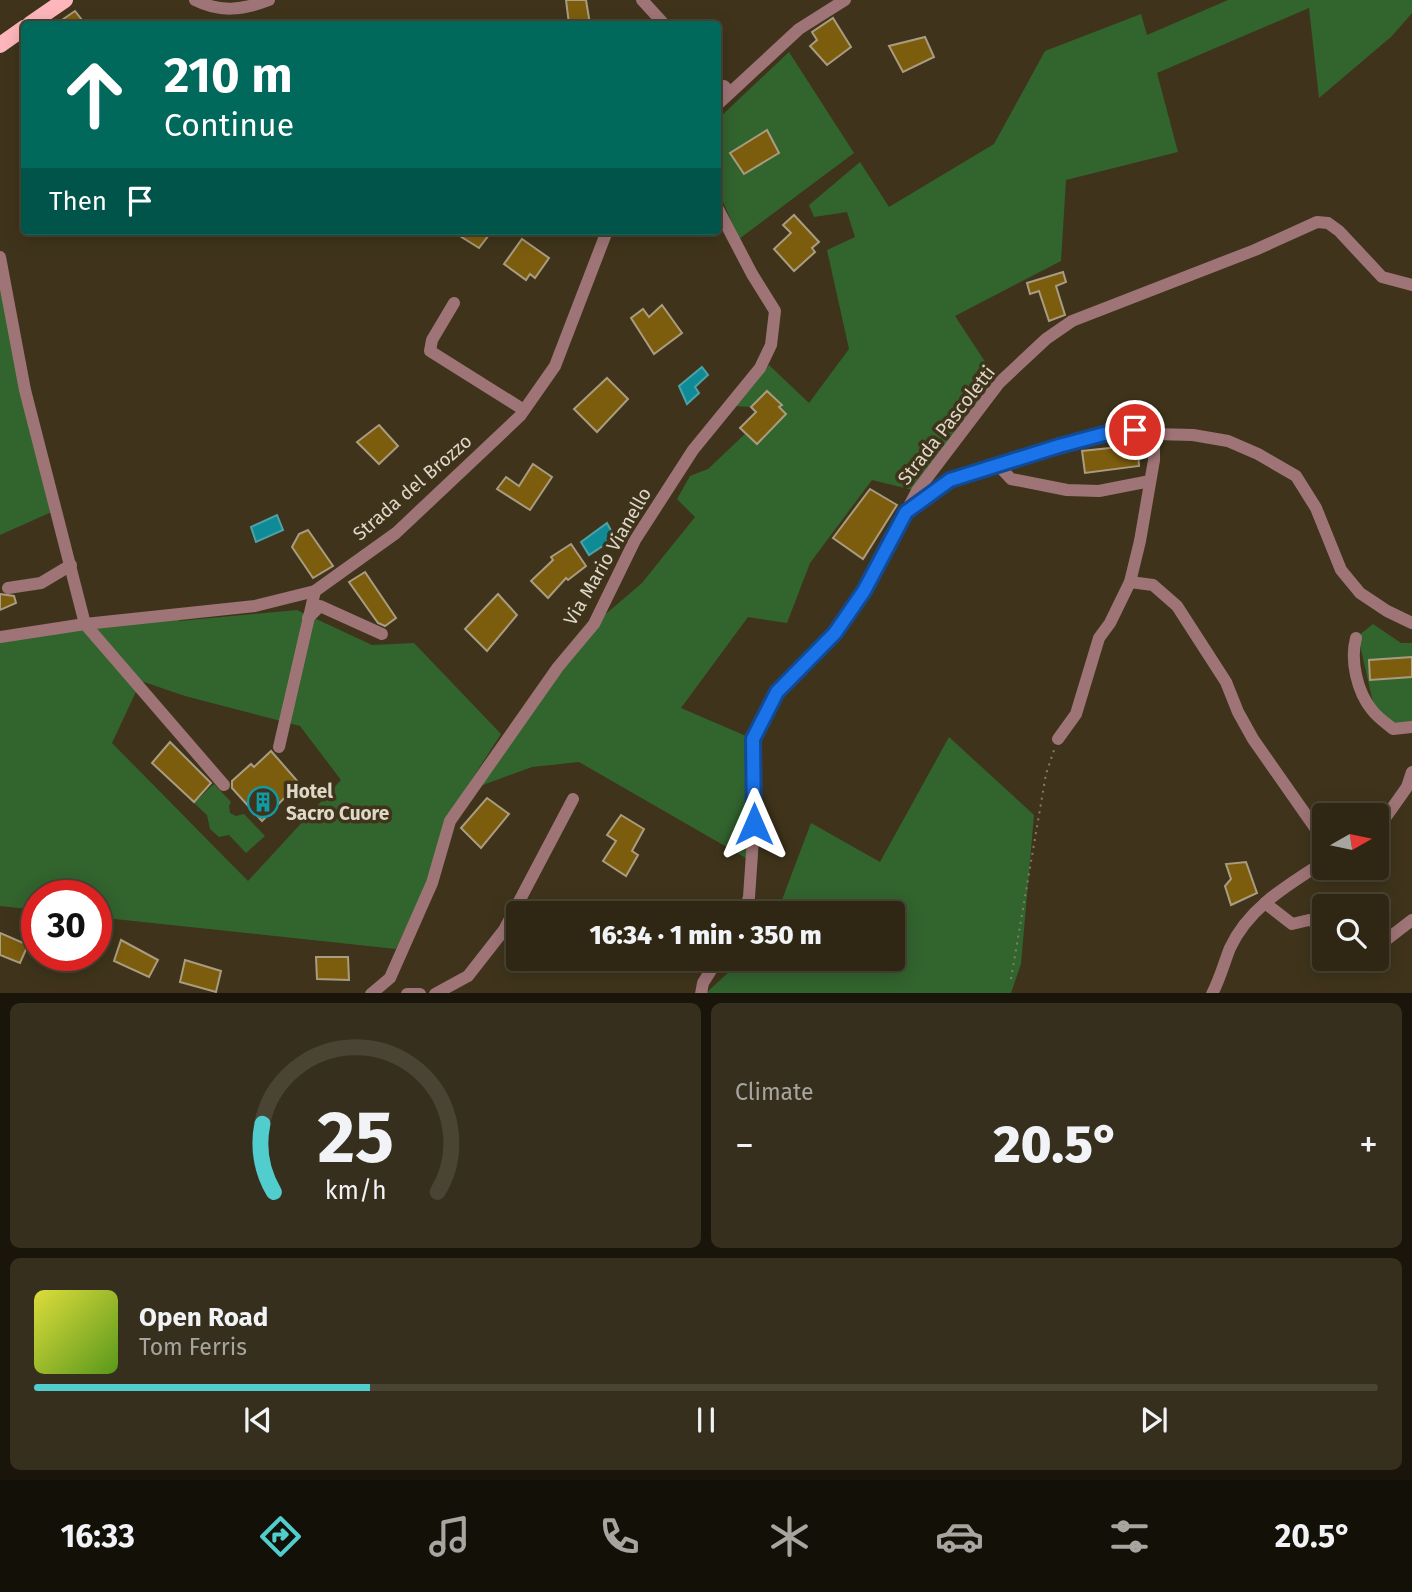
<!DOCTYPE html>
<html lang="en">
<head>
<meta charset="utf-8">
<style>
	body { margin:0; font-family:"Fira Sans",sans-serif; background:#372f1d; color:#f1f3f6; height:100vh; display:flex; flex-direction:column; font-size:26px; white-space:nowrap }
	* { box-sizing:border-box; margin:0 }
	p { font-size:23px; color:#a7a5a0 }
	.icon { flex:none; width:38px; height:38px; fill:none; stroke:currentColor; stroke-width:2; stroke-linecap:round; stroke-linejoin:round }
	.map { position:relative; height:993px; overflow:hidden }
	.panel { display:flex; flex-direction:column; gap:10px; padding:10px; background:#1a150b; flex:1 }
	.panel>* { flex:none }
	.top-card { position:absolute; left:21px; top:21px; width:700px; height:214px; border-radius:7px; box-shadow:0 4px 18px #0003,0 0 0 2px #4a4434; background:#00695c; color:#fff; overflow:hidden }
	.needle { width:46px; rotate:81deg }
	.buttons { position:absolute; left:1312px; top:803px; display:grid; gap:14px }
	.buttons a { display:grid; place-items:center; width:77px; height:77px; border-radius:7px; background:#2f2714; box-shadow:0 4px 18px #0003,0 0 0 2px #4a4434; font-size:35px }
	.speed { position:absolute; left:21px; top:880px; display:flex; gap:14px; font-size:35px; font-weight:700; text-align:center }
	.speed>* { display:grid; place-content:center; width:91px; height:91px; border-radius:50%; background:#2f2714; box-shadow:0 4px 18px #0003,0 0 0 2px #4a4434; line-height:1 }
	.speed .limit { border:10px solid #d22; background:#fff; color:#111 }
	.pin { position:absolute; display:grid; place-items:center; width:60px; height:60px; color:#fff; margin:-30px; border:4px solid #fff; border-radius:50%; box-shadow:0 2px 7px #0007 }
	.me { position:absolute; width:77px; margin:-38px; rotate:0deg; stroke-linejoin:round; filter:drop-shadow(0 0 5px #0008) }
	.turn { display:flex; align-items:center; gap:24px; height:147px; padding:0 28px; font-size:32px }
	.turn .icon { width:91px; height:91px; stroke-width:2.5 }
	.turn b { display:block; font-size:49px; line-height:60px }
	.then { display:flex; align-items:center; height:66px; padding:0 28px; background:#0003; gap:14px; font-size:26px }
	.big { font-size:52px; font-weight:800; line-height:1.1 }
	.panel .card { flex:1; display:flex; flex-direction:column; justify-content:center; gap:10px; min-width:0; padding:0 24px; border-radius:10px; background:#372f1d }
	.panel .dial { align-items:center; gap:0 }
	.dial svg { height:182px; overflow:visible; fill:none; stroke:#4a4434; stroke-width:7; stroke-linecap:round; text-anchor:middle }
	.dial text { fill:#f1f3f6; stroke:none }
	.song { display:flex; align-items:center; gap:21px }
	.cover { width:84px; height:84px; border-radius:10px; background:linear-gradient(135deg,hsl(60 70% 55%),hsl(90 70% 35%)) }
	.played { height:7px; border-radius:4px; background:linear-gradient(90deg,#52cdce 25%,#4a4434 25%) }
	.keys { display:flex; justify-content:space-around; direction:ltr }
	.heat { display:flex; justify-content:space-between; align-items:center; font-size:38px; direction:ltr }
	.panel .tiles { flex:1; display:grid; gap:10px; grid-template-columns:1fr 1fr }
	.card:last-child { grid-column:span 2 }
	.trip { position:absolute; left:506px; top:901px; width:399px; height:70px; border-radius:7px; background:#2f2714; box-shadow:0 4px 18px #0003,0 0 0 2px #4a4434; font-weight:800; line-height:70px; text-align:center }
	.tab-bar { display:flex; height:112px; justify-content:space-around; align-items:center; background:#131008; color:#a7a5a0 }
	.tab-bar .icon { width:49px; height:49px }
	.tab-bar .on { color:#52cdce }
	.tab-bar b { font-size:32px; color:#f1f3f6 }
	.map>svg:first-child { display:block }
</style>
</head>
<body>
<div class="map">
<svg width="1412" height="994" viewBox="0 0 1412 994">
	<rect width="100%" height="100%" fill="#3f341b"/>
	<g fill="#32642e" fill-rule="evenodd">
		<polygon points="1228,0 1412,0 1412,13 1392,36 1319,98 1309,8 1157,73 1178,152 1066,180 1061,261 955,316 999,383 917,491 872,480 810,563 787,623 748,617 681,708 753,739 751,861 579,762 532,767 472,789 594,624 642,583 695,517 677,499 690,476 708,469 746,433 757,443 786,414 779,407 781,405 767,391 751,407 735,406 769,365 809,403 849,349 827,250 855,237 847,212 814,217 809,205 860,162 889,207 994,144 1045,51 1141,14 1147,35"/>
		<polygon points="789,52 854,153 739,239 718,190 718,119"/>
		<polygon points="0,288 56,510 0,535"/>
		<path d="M297,610l75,35 42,-2 87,91 -54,84 -19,63 -32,68 -300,-32v-21h-59v14l-37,-4v-269l183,-23 -4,7zM141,681l44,15 115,30 41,54 -93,101 -136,-138z"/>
		<polygon points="1373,624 1401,643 1412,643 1412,724 1398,726 1374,707 1358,636"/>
		<polygon points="949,737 1034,815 1021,964 1011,993 705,994 743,959 892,959 892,914 777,913 811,823 880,862"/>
		<polygon points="214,784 231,802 229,806 230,813 236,816 244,814 265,836 246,853 229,835 219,837 210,829 207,815 194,803"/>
	</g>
	<g fill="#0f8b97" stroke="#4da2a6" stroke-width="2">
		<polygon points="702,367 708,375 695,387 699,393 687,404 679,386"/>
		<polygon points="277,515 283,530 256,542 251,527"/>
		<polygon points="607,523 615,538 589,555 581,542"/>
	</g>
	<g fill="#7c5d0e" stroke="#aa9c80" stroke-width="2">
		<polygon points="566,0 586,0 590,24 569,24"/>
		<polygon points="75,11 82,20 76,24 56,24"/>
		<polygon points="833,18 851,47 827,65 810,46 817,40 812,32"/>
		<polygon points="925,37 934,57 903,72 889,46"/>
		<polygon points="767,130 779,153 744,174 730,153"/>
		<polygon points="794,215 819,242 812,248 815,252 794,271 774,249 791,233 783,225"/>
		<polygon points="452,231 492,231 479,248"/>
		<polygon points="522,239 549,258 535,278 530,274 526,280 504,264"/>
		<polygon points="1063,272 1066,282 1056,286 1065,315 1049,321 1039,291 1030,294 1027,283"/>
		<polygon points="662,305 682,333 654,354 631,318 643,309 649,317"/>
		<polygon points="607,378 628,399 597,432 574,409"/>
		<polygon points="767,391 782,405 779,407 786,414 757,444 740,428 756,412 751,407"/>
		<polygon points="379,425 398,446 379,464 357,442"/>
		<polygon points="1138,445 1139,466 1085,473 1082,451"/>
		<polygon points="533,464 552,477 530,510 497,489 506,477 519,486"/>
		<polygon points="870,489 897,505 863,559 833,538"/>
		<polygon points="308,530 333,566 313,578 292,547 299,534"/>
		<polygon points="571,544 586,566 568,580 566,578 548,598 531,581 553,560 551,557"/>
		<polygon points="365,572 396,618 385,626 378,623 349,582"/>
		<polygon points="0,594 14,596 16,603 0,610"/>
		<polygon points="498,594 517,615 487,651 465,629"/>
		<polygon points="1412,657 1412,677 1370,680 1369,660"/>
		<polygon points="170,742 211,783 194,802 152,763"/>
		<polygon points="271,751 299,783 262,821 232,788 232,781 251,764 254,767"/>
		<polygon points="487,798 509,814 481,848 461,828"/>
		<polygon points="621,815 644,829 632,851 638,855 626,876 603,861 616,841 607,835"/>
		<polygon points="1246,862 1257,893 1231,905 1225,886 1231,879 1226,864"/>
		<polygon points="0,933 28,945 20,963 0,955"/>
		<polygon points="121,940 158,960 149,977 114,961"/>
		<polygon points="316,957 348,957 349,980 317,979"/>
		<polygon points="185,960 221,971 216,992 180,982"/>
	</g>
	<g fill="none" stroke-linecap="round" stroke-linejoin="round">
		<polyline stroke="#857c68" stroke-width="2" stroke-dasharray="2 5" stroke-linecap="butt" points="1011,979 1046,774 1054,750"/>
		<g stroke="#9f7477" stroke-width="12">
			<path d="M195,0c25,13 48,10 74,0"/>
			<polyline points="642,0 664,24"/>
			<polyline points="718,85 720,87 724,86 730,92"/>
			<polyline points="718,104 799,29 845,0"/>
			<polyline points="0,257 25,390 85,624 224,785"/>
			<polyline points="454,303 432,340 430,351 524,410"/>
			<polyline points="998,465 1011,479 1067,490 1099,491 1150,481"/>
			<polyline points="909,509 950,480 1104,434 1135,430 1154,434 1193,435 1228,441 1258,454 1296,476 1316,508 1341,570 1360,593 1387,611 1412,623"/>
			<polyline points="1130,582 1153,585 1177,606 1226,682 1238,712 1253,739 1325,842"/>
			<polyline points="8,588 41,583 71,565"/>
			<polyline points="308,618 320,606 382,634"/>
			<polyline points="0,637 85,624 255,606 315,591 396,533 520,416 555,366 607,231"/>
			<path d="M1356,638c-6,22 1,54 16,72 6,8 14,13 21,19l19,-2"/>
			<polyline points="1058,739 1076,714 1099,638 1110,623 1130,582 1140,541 1154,460 1154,434"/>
			<polyline points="279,747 315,591"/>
			<polyline points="1377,825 1383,821 1407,787 1412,772"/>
			<polyline points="1265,903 1292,924 1309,920 1325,925"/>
			<polyline points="744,914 749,897 754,824 753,739 777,692 835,633 864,591 917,491 999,383 1046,339 1072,321 1255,250 1317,222 1328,223 1339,231 1382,277 1412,285"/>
			<polyline points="1377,947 1412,920"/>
			<polyline points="371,994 390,978 432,883 450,821 558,667 594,624 635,540 693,450 760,368 771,345 775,311 752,274 718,209"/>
			<polyline points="407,994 420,994"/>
			<polyline points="435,994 468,976 504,930 573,799"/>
			<polyline points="701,994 703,983 718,959"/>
			<path d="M1212,994c8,-15 12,-31 18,-46 19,-41 58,-63 95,-87"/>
		</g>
		<g stroke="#fdb7bc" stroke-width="16">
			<polyline points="30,24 65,0"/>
			<polyline points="0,45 24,28"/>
		</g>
	</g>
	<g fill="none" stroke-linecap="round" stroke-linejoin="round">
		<g stroke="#114b97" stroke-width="18">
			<polyline id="route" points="754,824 753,739 777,692 835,633 864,591 906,512 950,480 1059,446 1104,434 1135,430"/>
		</g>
		<use href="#route" stroke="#1a73e8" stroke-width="12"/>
	</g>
	<defs>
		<g id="building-ring" transform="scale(1.575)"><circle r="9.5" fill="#3f341b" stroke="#0f9aa8" stroke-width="1.5"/><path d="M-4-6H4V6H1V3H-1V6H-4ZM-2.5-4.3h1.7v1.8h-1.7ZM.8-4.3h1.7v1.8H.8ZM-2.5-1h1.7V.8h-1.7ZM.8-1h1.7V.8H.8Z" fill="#0f9aa8"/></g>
	</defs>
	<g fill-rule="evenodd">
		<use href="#building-ring" x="263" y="802"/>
	</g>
	<g text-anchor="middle" stroke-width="7" stroke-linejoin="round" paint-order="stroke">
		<g font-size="19" fill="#dfd8c9" stroke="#3f341b">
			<text transform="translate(946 425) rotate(-52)" y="7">Strada Pascoletti</text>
			<text transform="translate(412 487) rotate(-41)" y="7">Strada del Brozzo</text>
			<text transform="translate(607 556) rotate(-60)" y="7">Via Mario Vianello</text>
		</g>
		<g font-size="19" font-weight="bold" fill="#dfd8c9" stroke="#3f341b" text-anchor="start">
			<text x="286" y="798">Hotel<tspan x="286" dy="22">Sacro Cuore</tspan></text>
		</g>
	</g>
</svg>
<div class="buttons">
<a><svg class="needle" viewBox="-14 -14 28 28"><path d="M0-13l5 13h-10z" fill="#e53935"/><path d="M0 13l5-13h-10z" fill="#a7a5a0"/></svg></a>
<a><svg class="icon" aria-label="search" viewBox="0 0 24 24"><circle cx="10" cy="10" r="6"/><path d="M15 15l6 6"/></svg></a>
</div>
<div class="speed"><div class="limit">30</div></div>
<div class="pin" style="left:1135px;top:430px;background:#d93025"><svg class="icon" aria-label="arrive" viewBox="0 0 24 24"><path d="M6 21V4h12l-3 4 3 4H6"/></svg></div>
<svg class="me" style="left:754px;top:824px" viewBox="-20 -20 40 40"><path d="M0-17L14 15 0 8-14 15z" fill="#1a73e8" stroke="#fff" stroke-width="4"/></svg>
<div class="trip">16:34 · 1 min · 350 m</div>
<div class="top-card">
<div class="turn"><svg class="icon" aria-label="ahead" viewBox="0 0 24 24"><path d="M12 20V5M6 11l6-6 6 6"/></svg><div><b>210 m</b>Continue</div></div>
<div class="then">Then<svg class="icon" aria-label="arrive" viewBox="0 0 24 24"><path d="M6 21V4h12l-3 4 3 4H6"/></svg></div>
</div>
</div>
<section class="panel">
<div class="tiles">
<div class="card dial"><svg viewBox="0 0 100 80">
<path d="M14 69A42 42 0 1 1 86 69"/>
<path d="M14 69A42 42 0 0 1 9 39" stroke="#52cdce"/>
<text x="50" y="56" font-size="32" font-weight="700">25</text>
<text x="50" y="72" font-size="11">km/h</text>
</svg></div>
<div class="card"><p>Climate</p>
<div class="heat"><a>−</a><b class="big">20.5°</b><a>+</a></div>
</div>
<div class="card">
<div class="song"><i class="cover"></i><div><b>Open Road</b><p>Tom Ferris</p></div></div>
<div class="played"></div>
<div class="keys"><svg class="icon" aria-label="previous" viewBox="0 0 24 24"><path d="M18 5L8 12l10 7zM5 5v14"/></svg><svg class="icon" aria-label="pause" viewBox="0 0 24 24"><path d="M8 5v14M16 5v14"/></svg><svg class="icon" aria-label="next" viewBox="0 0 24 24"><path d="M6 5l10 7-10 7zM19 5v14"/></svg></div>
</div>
</div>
</section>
<nav class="tab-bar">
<b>16:33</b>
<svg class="icon on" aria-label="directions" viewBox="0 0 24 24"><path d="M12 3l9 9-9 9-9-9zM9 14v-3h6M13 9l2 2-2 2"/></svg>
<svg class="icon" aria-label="music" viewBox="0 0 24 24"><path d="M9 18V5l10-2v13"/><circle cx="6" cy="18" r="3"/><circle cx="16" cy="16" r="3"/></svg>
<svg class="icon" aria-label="phone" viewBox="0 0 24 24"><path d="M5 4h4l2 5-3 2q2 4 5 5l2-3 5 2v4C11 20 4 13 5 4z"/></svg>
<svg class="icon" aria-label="climate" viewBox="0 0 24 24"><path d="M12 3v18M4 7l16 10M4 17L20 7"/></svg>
<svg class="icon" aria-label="car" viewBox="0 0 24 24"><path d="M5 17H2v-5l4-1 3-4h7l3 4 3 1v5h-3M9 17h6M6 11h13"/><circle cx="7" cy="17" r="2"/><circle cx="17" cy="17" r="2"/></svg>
<svg class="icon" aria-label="filters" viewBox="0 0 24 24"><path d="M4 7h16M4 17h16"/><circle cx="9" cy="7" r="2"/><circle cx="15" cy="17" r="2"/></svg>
<b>20.5°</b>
</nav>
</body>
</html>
